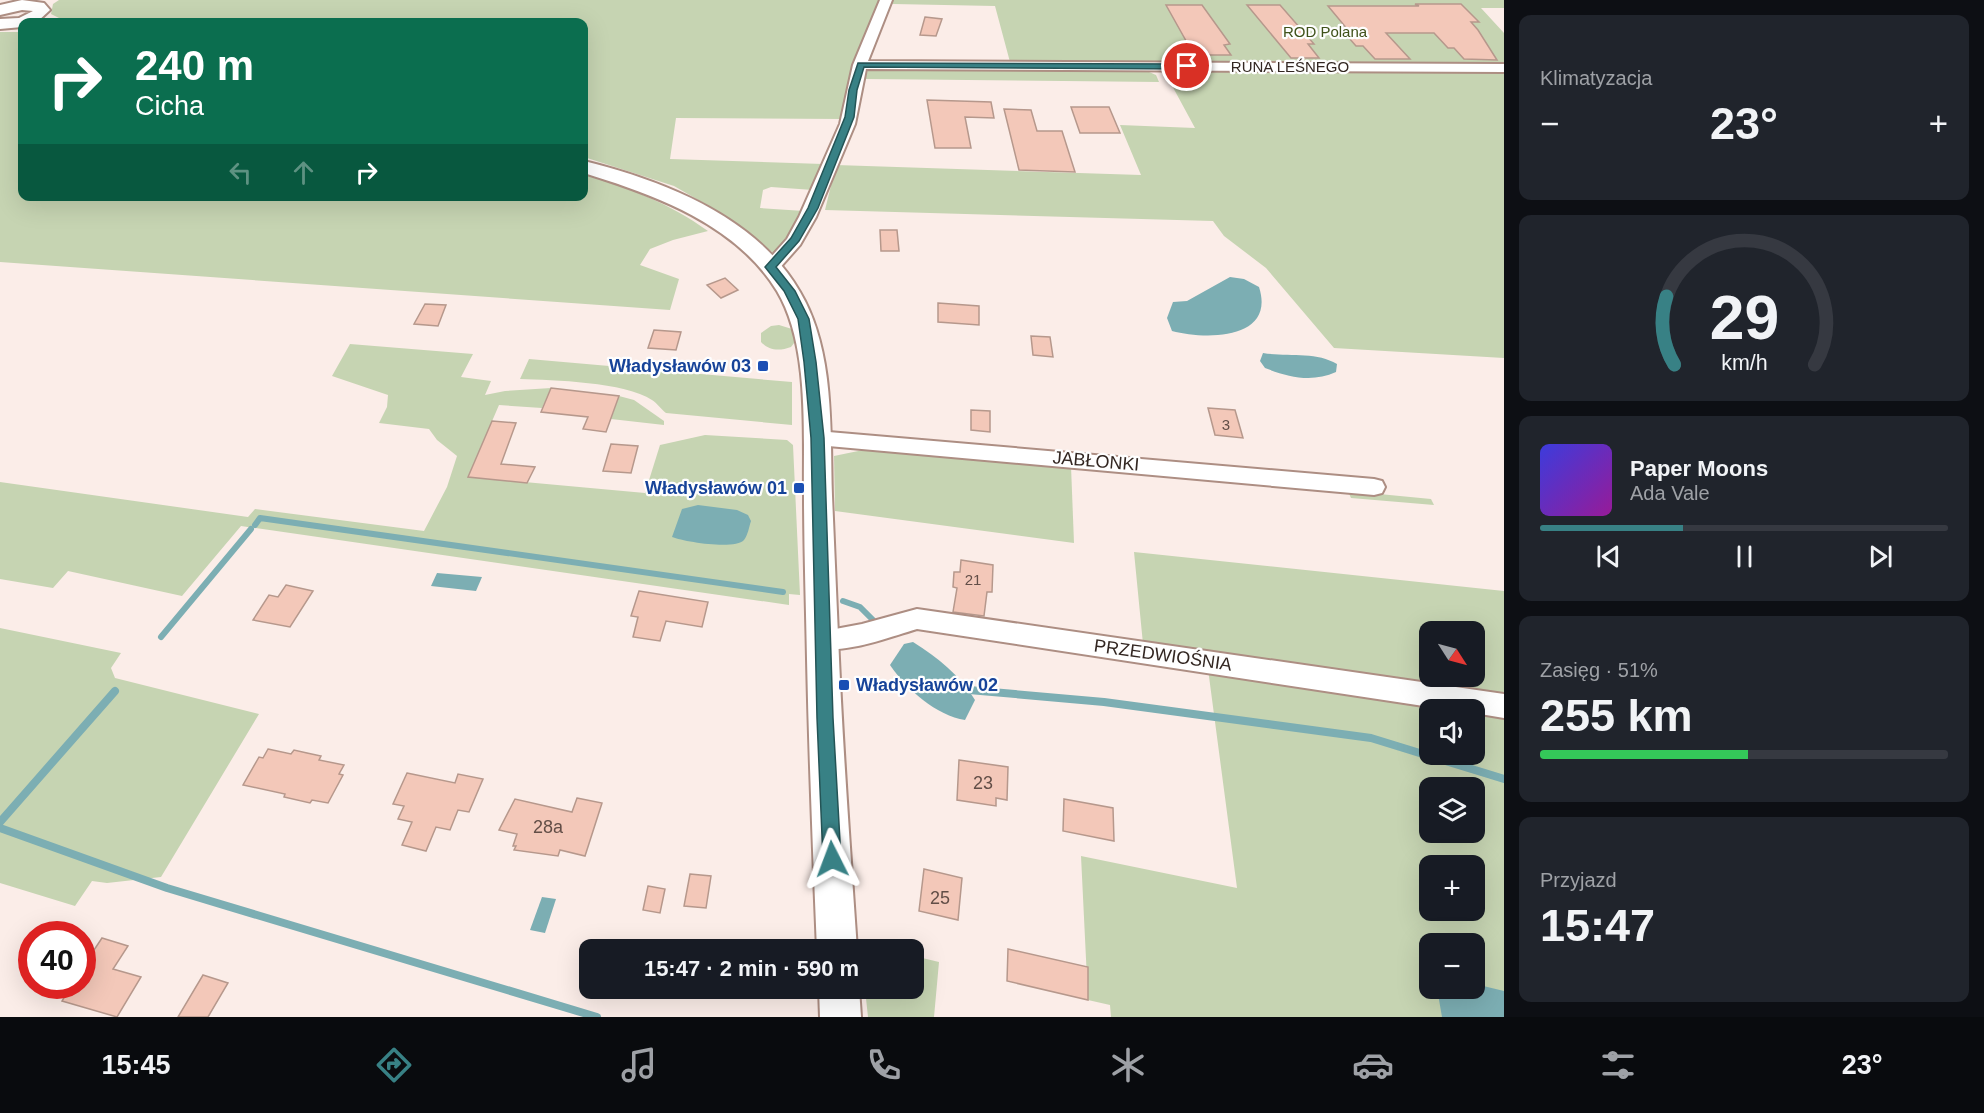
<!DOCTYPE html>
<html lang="pl">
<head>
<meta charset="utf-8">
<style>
	body { margin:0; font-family:Arial,sans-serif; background:#20242c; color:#f1f3f6; height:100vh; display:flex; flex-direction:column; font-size:22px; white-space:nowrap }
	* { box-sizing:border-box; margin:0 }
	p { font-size:20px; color:#9ea1a6 }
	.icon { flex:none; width:33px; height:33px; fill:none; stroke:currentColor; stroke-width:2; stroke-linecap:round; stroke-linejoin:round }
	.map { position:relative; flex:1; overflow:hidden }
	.sheet { display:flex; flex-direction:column; gap:15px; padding:15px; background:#0d0f14; width:480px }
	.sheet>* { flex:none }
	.guide { position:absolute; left:18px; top:18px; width:570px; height:183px; border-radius:12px; box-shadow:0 6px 24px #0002; background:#0b6e4f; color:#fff; overflow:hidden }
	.needle { width:39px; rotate:126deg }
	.fabs { position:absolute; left:1419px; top:621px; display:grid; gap:12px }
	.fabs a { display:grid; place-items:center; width:66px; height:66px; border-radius:12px; background:#171b24; box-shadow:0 6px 24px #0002; font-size:30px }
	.speed { position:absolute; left:18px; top:921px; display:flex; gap:12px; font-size:30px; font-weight:700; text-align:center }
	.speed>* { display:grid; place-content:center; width:78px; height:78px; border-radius:50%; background:#171b24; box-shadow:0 6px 24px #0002; line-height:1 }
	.speed .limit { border:9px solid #d22; background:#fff; color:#111 }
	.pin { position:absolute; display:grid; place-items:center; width:51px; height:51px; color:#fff; margin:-26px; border:3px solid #fff; border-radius:50%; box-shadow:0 2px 6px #0007 }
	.me { position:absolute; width:66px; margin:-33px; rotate:357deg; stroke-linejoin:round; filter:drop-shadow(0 0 4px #0008) }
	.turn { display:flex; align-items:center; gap:21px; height:126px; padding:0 18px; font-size:27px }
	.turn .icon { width:78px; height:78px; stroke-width:2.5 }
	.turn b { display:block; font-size:42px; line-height:51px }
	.lanes { display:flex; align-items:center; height:57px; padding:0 18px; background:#0003; justify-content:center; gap:30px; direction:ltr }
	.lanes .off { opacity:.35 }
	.big { font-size:45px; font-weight:800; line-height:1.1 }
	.sheet .tile { flex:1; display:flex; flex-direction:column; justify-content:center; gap:9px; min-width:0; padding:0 21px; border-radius:12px; background:#20242c }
	.sheet .dial { align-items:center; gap:0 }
	.dial svg { height:156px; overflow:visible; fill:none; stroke:#363941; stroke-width:7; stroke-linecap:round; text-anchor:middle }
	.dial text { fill:#f1f3f6; stroke:none }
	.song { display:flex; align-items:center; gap:18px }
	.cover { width:72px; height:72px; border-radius:9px; background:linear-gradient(135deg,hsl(240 70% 55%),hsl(300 70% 35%)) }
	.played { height:6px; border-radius:3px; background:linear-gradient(90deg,#388185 35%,#363941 35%) }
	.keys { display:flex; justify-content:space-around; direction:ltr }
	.heat { display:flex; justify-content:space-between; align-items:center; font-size:33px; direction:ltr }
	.charge { height:9px; border-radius:4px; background:linear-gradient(90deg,#34c759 51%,#363941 0) }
	.trip { position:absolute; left:579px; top:939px; width:345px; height:60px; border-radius:12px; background:#171b24; box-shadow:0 6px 24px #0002; font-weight:800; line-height:60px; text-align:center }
	.menu { display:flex; height:96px; justify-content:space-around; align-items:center; background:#090b0e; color:#9ea1a6 }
	.menu .icon { width:42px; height:42px }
	.menu .active { color:#388185 }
	.menu b { font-size:27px; color:#f1f3f6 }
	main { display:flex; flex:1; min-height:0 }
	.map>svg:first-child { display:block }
</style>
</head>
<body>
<main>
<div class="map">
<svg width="1504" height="1017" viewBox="0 0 1504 1017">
	<rect width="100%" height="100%" fill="#fbede8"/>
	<g fill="#c6d4b2" fill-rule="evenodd">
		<polygon points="59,0 882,0 843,119 676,118 670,159 823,164 813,190 771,187 763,190 760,208 804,211 775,254 707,205 674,186 584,157 584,22 67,22 51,14 53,4"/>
		<polygon points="889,0 1504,0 1504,8 1481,8 1504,33 1504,65 1010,62 995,6 893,4 888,3"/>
		<path d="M0,32h22v164h562v-22c45,14 85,29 124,57l-35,9 -23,9 -10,16 39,14 -9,31 -670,-48z"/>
		<polygon points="869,67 1140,68 1156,75 1159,82 865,79"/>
		<polygon points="1163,69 1504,69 1504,358 1334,348 1266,268 1224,236 1213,221 825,210 836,165 1141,175 1120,125 1195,128"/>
		<path d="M779,325l13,4 6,9 -7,9c-11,4 -22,4 -30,-5v-9l10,-7z"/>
		<polygon points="350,344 473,354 461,377 491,381 485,395 505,391 551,388 542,408 499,405 468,477 645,493 660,445 705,435 787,440 793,445 800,595 789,594 789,605 241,526 182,596 68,571 53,588 0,579 0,482 248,517 255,509 424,531 447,487 457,456 437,440 429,429 379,423 387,407 388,395 332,376"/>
		<path d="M529,359l263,23v43l-126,-12c-5,-4 -9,-10 -14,-13 -27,-18 -99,-20 -132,-21z"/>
		<polygon points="619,396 634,400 664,421 664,425 611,419"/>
		<polygon points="868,449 1071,466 1074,543 835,511 834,456"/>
		<polygon points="1348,491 1431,499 1434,505 1351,498"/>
		<path d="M1134,552l370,39v107l-361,-54zM1430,632h44v44h-44z"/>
		<polygon points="0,628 121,653 111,668 115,678 259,714 161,877 107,883 92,881 75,906 0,883"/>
		<path d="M1208,669l296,45v303h-393l-1,-12 -22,-5 -7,-144 156,32zM1430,710h44v44h-44zM1430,788h44v44h-44zM1430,866h44v44h-44zM1430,944h44v44h-44z"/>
		<polygon points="914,956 939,962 934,1017 868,1017 865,989 914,988"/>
	</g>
	<g fill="#7caeb3">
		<path d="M1230,277l14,2 15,8c17,53 -53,53 -87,44l-5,-13 6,-16 14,-1z"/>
		<path d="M1263,353c24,4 53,-2 74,11l-1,8c-24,11 -48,5 -71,-4l-5,-7z"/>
		<path d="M698,505l39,5 11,5 3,6c-2,6 -3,14 -7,19 -9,10 -59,2 -72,-3l10,-28z"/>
		<polygon points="437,573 482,577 476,591 431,586"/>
		<path d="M913,642c25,16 47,33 62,58l-10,20c-28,-4 -59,-31 -75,-55l14,-21z"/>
		<polygon points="542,897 556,899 545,933 530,930"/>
		<polygon points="1475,984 1504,991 1504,1017 1442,1017 1438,994 1440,989 1474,988"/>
	</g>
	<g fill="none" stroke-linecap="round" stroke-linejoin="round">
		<g stroke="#7caeb3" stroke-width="6">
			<polyline points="255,525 260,518 783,592"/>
			<polyline points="843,601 860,607 873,620"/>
			<polyline points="161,637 251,529"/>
		</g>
		<g stroke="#7caeb3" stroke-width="8">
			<polyline points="969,690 1104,702 1371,738 1504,779"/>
			<polyline points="0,822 115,691"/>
			<polyline points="0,828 167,888 597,1017"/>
		</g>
	</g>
	<g fill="#f3c8b9" stroke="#b6988c" stroke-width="1.5">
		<polygon points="1415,4 1461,4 1479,22 1471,22 1478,30 1497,60 1464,59 1454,48 1448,48 1434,33 1386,33 1410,59 1375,59 1363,46 1356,46 1342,30 1348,30 1328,6 1419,6"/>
		<polygon points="1166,5 1202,5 1230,44 1224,45 1231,55 1194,55"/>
		<polygon points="1247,5 1280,5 1314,44 1308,44 1319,58 1291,58"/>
		<polygon points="925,17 942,19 936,36 920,35"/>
		<polygon points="927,100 991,102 994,118 965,117 971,148 935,148"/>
		<polygon points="1071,107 1109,107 1120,133 1080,133"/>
		<polygon points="1004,109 1031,110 1037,131 1062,131 1075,172 1019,170"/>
		<polygon points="880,230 897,230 899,251 881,251"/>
		<polygon points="725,278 738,290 721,298 707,285"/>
		<polygon points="938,303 979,306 979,325 938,322"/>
		<polygon points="425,304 446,305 438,326 414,324"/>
		<polygon points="654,330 681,332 676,350 648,348"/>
		<polygon points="1031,336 1050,337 1053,357 1033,355"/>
		<polygon points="551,388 619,396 606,432 583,429 588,417 541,412"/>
		<polygon points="1208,408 1235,410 1243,438 1215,435"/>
		<polygon points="971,410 990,411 990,432 971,430"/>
		<polygon points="492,421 516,423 501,464 535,467 527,483 468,477"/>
		<polygon points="611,444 638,446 631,473 603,471"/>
		<polygon points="961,560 993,565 992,592 987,592 984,616 953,612 957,588 953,587 954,572 960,572"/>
		<polygon points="286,585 313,591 290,627 253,620 269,595 278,597"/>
		<polygon points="639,591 708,602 702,627 666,621 660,641 633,637 638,617 631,616"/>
		<polygon points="268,749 291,754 294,750 307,753 321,756 319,760 344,765 339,774 343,775 328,803 312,800 310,803 284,797 285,794 243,785 259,757 263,758"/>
		<polygon points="959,760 1008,767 1007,800 996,798 996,806 957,800"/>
		<polygon points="407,773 455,783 458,774 483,779 469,812 458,810 450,830 436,827 426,851 402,845 412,822 398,819 404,806 393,804"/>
		<polygon points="577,798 602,803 585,856 560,850 558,856 514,850 516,846 513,846 517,834 499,830 515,799 572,812"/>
		<polygon points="1064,799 1113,808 1114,841 1063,831"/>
		<polygon points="924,869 962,878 958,920 919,911"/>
		<polygon points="690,874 711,876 706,908 684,906"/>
		<polygon points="648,886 665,889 660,913 643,910"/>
		<polygon points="102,938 128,946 113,969 141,977 117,1017 62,1001 71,986 82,986 82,968"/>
		<polygon points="1008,949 1088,967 1088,1000 1007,981"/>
		<polygon points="203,975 228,983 208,1017 178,1017"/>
	</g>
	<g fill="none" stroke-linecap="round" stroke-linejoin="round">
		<g stroke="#ad8e83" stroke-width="4">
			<g id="minor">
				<polygon points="880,0 892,0 868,61 1504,64 1504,72 866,69 855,124 816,217 800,245 777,271 765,271 762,267 787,239 799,217 840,124 853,65"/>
				<polygon points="817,431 1374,479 1382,481 1385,487 1382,493 1374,495 817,445 810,443 806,438 810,433"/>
				<path d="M917,609l587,85v24l-30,-5v-3h-24l-533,-81c-27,8 -77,27 -103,18l-4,-7 4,-7 48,-9z"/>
			</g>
		</g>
		<g stroke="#ad8e83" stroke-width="4">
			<g id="tertiary">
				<polygon points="22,0 44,3 50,10 37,22 22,22 22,27 0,29 0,19 19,18 33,11 22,10 0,15 0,5"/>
				<path d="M584,161c81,20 173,56 216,131 35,59 30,138 32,204 2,46 4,93 6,139 4,105 12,210 19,315h-40c-4,-97 -8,-194 -10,-291 -1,-54 -3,-109 -3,-163 -1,-62 6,-150 -27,-205 -41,-67 -122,-96 -193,-118z"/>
				<polygon points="819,988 859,988 861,1017 820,1017"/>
			</g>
		</g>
		<use href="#minor" fill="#fff" fill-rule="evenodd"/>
		<use href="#tertiary" fill="#fff" fill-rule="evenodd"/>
	</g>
	<polygon fill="#388185" stroke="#245456" stroke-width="1.5" points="858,63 1187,64 1192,66 1187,69 864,67 857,90 854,117 818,208 799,241 776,267 795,291 809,319 816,362 824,438 833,718 841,859 839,865 832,868 826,865 823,859 817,718 811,438 804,362 798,319 784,291 765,267 791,238 808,208 845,117 849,90"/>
	<g fill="#1a4fb4" stroke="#fefefe" stroke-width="2">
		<rect x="757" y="360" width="12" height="12" rx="3"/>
		<rect x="793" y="482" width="12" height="12" rx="3"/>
		<rect x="838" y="679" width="12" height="12" rx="3"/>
	</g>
	<g text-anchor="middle" stroke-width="4.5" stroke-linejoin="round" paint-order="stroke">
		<g font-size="15" fill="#40521a" stroke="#fefefe">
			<text x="1325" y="37">ROD Polana</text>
		</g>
		<g font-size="15" fill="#322621" stroke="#fefefe">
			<text x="1290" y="72">RUNA LEŚNEGO</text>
		</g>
		<g font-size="15" fill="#624e47">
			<text x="1226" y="430">3</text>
			<text x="973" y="585">21</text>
		</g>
		<g font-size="18" font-weight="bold" fill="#164399" stroke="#fefefe" text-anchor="end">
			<text x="751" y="372">Władysławów 03</text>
			<text x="787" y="494">Władysławów 01</text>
			<text x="856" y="691" text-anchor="start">Władysławów 02</text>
		</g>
		<g font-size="18" fill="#322621" stroke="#fefefe">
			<text transform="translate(1096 461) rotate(5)" y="6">JABŁONKI</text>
			<text transform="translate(1163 655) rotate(8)" y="6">PRZEDWIOŚNIA</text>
		</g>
		<g font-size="18" fill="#624e47">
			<text x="983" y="789">23</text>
			<text x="548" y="833">28a</text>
			<text x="940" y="904">25</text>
		</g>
	</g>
</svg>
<div class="fabs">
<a><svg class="needle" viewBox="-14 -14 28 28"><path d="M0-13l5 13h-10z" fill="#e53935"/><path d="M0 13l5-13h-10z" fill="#9ea1a6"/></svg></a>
<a><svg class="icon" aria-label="sound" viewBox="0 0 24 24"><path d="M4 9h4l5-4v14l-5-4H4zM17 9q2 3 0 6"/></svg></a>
<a><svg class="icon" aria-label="layers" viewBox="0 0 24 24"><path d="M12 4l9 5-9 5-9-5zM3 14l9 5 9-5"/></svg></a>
<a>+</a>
<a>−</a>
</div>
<div class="speed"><div class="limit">40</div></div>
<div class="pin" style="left:1187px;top:66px;background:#d93025"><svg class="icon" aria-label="arrive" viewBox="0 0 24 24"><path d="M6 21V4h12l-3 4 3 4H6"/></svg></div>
<svg class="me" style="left:832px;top:859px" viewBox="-20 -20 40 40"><path d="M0-17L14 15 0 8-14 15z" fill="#388185" stroke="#fff" stroke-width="4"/></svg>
<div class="trip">15:47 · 2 min · 590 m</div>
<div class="guide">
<div class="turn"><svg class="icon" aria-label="right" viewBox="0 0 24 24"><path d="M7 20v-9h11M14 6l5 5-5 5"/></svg><div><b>240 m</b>Cicha</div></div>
<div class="lanes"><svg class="icon off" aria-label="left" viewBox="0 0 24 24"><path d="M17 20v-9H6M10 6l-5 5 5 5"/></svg><svg class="icon off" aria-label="ahead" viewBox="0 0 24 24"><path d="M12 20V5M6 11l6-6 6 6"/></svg><svg class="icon" aria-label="right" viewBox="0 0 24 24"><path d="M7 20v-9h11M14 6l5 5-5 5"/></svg></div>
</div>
</div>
<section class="sheet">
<div class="tile"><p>Klimatyzacja</p>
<div class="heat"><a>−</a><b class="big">23°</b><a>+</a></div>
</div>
<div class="tile dial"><svg viewBox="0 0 100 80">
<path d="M14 69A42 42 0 1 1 86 69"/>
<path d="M14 69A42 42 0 0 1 10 34" stroke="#388185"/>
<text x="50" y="56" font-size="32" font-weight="700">29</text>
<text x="50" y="72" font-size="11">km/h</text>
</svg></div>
<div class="tile">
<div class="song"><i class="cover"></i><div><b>Paper Moons</b><p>Ada Vale</p></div></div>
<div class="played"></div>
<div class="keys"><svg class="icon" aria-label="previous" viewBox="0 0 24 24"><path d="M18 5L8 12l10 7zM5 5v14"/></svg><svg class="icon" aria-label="pause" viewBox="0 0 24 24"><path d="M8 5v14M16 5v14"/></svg><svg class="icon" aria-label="next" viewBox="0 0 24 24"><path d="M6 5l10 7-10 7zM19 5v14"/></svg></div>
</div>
<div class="tile"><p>Zasięg · 51%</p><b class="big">255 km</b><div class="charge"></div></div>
<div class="tile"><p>Przyjazd</p><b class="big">15:47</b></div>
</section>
</main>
<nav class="menu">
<b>15:45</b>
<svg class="icon active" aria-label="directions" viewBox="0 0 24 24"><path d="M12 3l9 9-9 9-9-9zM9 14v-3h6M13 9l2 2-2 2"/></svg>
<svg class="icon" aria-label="music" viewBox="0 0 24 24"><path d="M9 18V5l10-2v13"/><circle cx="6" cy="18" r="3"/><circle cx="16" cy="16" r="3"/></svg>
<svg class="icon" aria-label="phone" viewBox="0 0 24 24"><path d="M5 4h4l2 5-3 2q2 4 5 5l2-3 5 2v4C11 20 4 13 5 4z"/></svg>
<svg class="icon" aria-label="climate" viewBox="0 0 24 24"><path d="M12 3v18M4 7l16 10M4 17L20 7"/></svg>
<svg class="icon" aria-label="car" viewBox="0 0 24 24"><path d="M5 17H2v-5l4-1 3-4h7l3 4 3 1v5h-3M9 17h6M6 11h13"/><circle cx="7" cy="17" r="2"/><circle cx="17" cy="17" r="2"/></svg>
<svg class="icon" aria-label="filters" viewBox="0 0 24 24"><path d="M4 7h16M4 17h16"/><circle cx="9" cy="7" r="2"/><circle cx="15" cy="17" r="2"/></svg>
<b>23°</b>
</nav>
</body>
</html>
